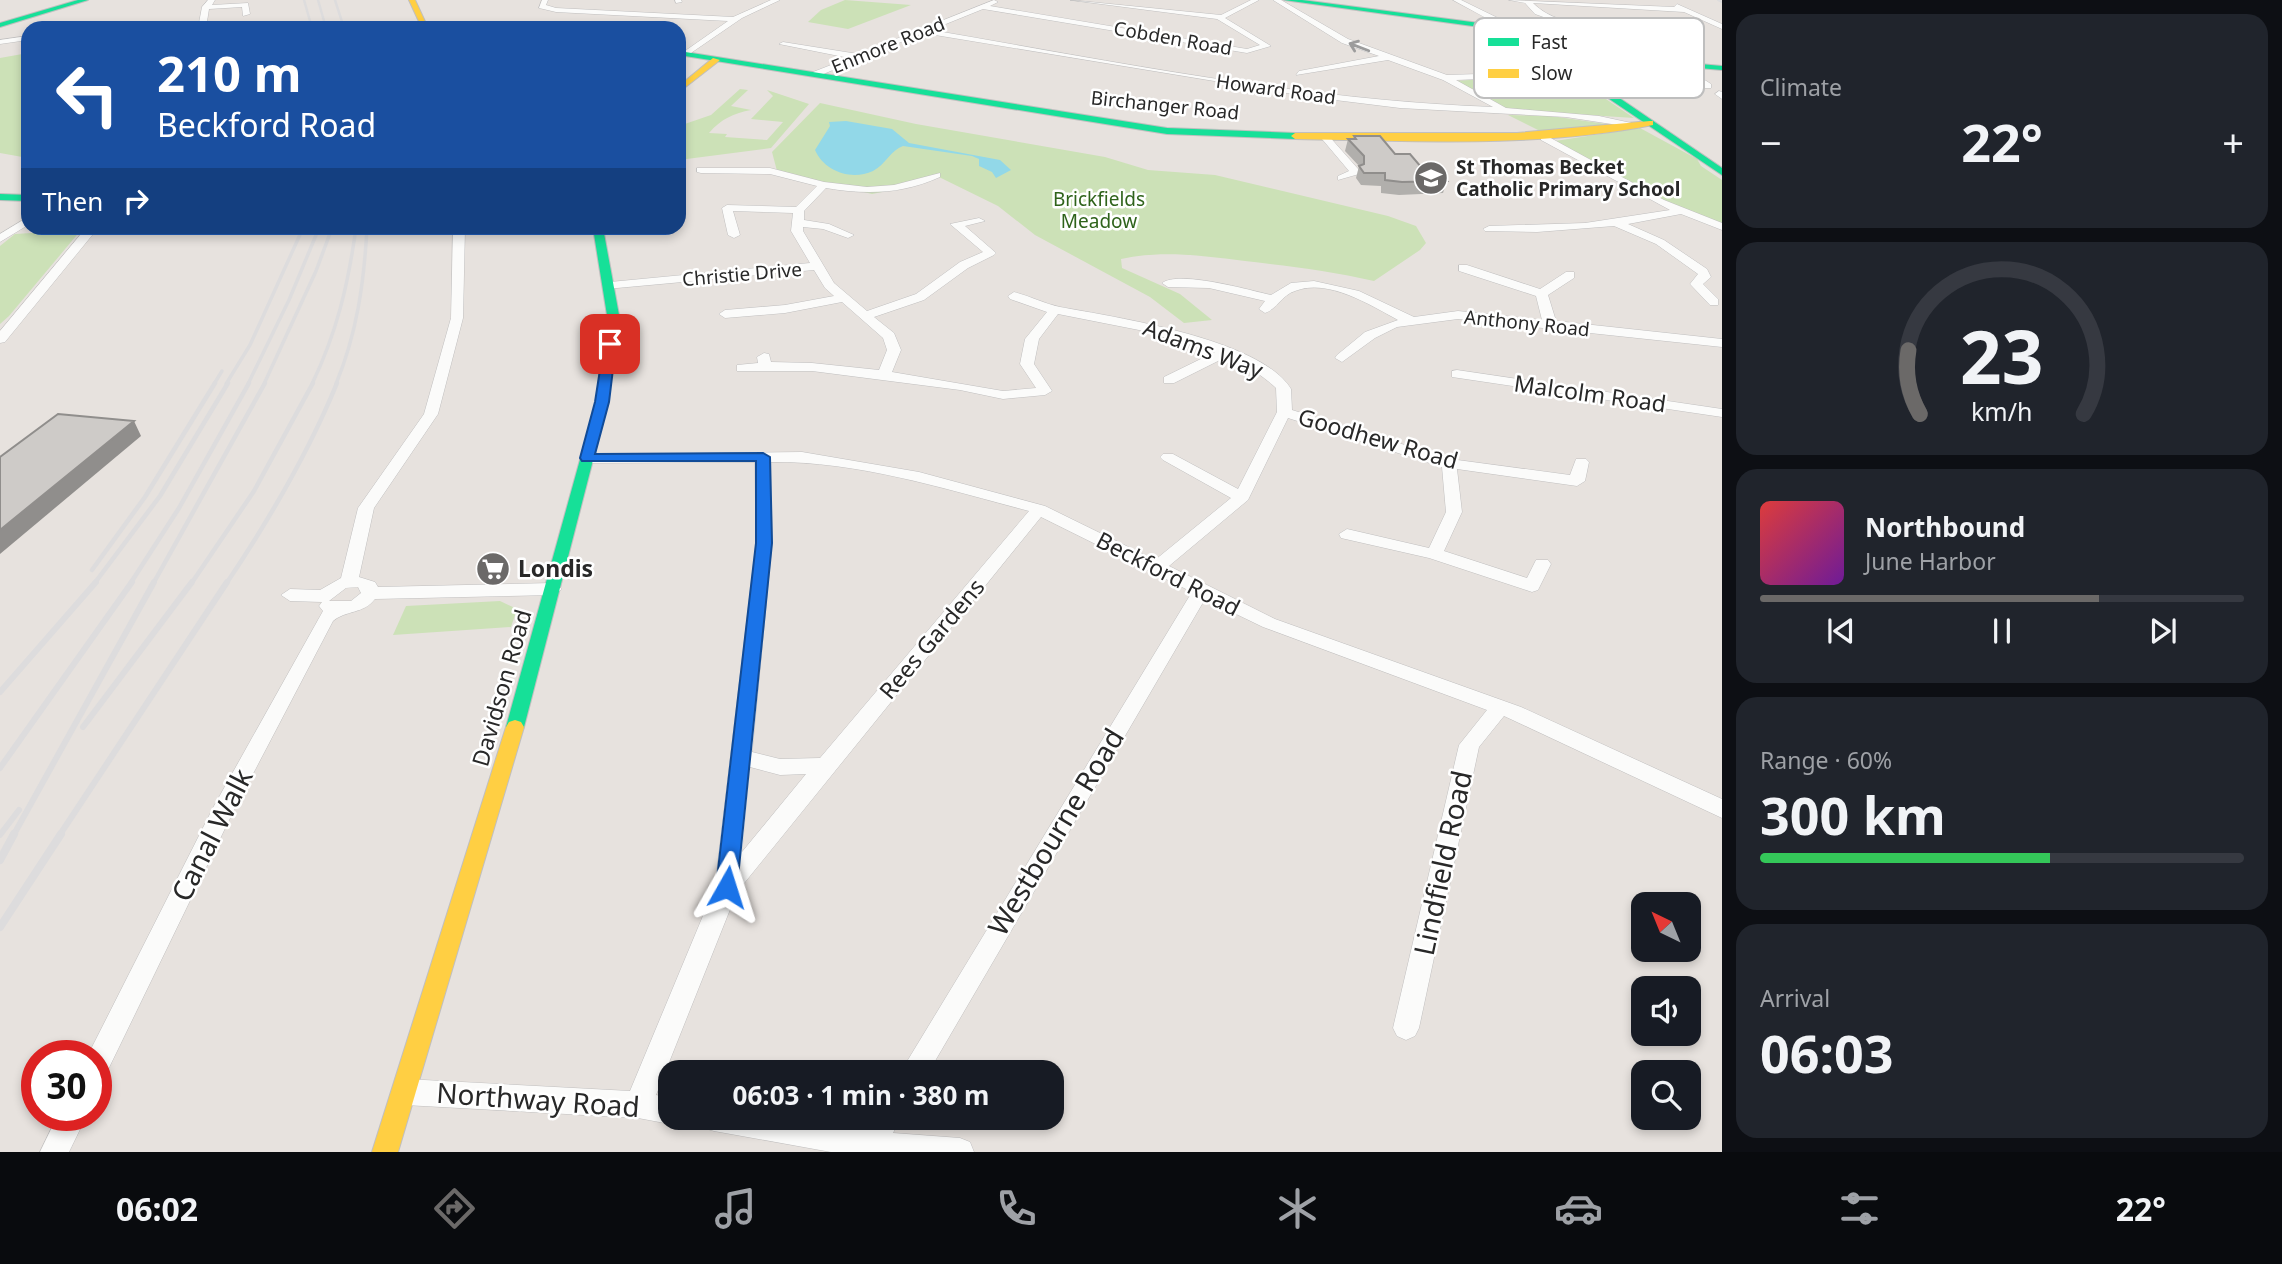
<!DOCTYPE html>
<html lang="en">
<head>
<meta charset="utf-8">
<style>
	body { margin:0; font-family:"Noto Sans",sans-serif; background:#20242c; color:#f1f3f6; height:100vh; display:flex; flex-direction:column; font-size:26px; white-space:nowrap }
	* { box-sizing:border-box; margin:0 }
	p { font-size:23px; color:#9ea1a6 }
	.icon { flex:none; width:38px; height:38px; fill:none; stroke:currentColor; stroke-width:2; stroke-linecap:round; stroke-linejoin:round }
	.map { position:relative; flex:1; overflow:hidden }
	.details { display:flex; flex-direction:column; gap:14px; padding:14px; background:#0d0f14; width:560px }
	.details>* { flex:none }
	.top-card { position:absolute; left:21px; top:21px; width:665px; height:214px; border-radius:21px; box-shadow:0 4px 10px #0003; background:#1a4fa0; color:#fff; overflow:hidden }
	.needle { width:46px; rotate:317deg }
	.fabs { position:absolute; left:1631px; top:892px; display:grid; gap:14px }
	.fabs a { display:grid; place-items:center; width:70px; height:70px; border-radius:14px; background:#171b24; box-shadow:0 4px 10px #0003; font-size:35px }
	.speed { position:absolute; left:21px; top:1040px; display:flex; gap:14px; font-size:35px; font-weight:700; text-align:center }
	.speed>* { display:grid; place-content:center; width:91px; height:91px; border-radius:50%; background:#171b24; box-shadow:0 4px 10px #0003; line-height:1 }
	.speed .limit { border:10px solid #d22; background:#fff; color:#111 }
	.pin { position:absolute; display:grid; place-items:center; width:60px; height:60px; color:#fff; margin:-30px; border-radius:14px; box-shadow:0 4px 10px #0006 }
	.me { position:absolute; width:77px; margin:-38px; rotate:6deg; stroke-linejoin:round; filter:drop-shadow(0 0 5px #0008) }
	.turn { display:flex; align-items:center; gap:24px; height:147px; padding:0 21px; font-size:32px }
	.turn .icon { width:91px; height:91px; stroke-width:2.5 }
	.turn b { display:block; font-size:49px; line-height:60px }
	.then { display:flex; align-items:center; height:66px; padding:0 21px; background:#0003; gap:14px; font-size:26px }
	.big { font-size:52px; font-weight:700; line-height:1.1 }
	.details .widget { flex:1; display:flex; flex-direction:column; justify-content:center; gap:10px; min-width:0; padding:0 24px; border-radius:21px; background:#20242c }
	.details .dial { align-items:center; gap:0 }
	.dial svg { height:182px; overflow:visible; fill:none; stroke:#363941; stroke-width:7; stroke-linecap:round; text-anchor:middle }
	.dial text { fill:#f1f3f6; stroke:none }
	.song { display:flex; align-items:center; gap:21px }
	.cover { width:84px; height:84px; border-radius:10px; background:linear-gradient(135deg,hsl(0 70% 55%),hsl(280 70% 35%)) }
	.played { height:7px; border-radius:4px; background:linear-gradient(90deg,#6b6968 70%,#363941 70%) }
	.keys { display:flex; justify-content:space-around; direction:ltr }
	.heat { display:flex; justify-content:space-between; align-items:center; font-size:38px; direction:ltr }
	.charge { height:10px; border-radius:5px; background:linear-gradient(90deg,#34c759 60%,#363941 0) }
	.trip { position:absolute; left:658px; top:1060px; width:406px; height:70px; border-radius:21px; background:#171b24; box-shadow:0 4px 10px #0003; font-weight:700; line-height:70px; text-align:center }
	.tab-bar { display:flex; height:112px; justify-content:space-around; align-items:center; background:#090b0e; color:#9ea1a6 }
	.tab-bar .icon { width:49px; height:49px }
	.tab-bar .selected { color:#6b6968 }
	.tab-bar b { font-size:32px; color:#f1f3f6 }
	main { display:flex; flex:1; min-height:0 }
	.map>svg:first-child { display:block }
</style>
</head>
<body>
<main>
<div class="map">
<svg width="1722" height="1152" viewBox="0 0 1722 1152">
	<rect width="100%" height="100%" fill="#e7e2de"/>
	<g fill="#cce1b7">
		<polygon points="845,0 911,5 848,29 808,22 821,10"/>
		<polygon points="28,53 28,158 0,153 0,58"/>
		<polygon points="1569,74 1634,118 1514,110 1500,107 1454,81"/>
		<path d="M740,89l8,1 -17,16 20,4c-17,3 -30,9 -42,23l18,1 -2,3 42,3 16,-18 -32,-3 22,-23 -6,-6 42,14 -38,44 -92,12v-34l32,-11z"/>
		<path d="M820,103l96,21 189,33 43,13 67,5 173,41 28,10 10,17 -6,7 -46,31c-43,-10 -86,-15 -129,-20 -42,-5 -82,-11 -124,-2l1,9 58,26 32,26 -28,3 -34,-26 -115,-62 -37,-29 -57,-28 -6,-2 -32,12 -31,6 -95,-23 -5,-19z"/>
		<polygon points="1508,115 1551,116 1613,125 1602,129 1544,133"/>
		<polygon points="1640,128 1697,159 1701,166 1722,180 1722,226 1666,202 1555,141"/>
		<polygon points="81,230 9,316 0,324 0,246 15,234"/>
		<polygon points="500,601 517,609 511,627 393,635 406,606"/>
	</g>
	<path fill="#92d8e8" d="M846,121l46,8 17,14 91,17 11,10 -15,8 -4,-6 -13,-6v-7l-7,-3 -69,-10c-12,4 -18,19 -30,25 -22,10 -49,0 -58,-21l15,-24 -1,-4z"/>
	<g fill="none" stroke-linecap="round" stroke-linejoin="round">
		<g stroke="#c0bfbf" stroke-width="1">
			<g id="street">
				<polygon points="208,0 215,0 212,5 248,3 250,14 243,16 242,7 209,9 206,28 198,28 202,7"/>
				<polygon points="542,0 548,0 546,5 556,8 733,17 771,0 780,0 742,18 688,55 685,51 728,21 556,12 539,8"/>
				<polygon points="675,0 681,0 682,2 676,3"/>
				<path d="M994,0l4,2 -8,4 257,43 13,-4 -43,-26 -147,-19 151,15 30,-15h8l-34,18 46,28 -24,7 -264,-44 -52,21c186,32 372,70 562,77l-50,-27 -55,-20 -92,15 3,-4 80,-15 -37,-13 -69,-43h8l67,39 99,36 132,-4 -3,4 -120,5 50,28 93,8 37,8 -5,3 -65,-10 -166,-9 -89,-11 -388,-64 -107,44 -3,-5 36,-14 -70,-14 4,-2 75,12z"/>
				<polygon points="1453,0 1461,0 1502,20 1500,28 1493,30 1495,23"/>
				<path d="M1509,0l165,7 3,-3 45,20v5l-38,-17 -151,-9c33,33 85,14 125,26 12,4 22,13 33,19l-3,4 -35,-19 -84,-7 -34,-12 -10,-11z"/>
				<polygon points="135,26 171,26 175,28 131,28"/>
				<polygon points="28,36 28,40 0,44 0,40"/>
				<polygon points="1675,61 1711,84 1711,88 1705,88 1672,65"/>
				<polygon points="1719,91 1722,92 1722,99 1715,94"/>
				<polygon points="1322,135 1328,135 1359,170 1359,174 1338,180 1338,176 1349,171 1322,139"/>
				<polygon points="1541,136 1547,136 1664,200 1722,223 1722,230 1681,214 1628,224 1664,240 1707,269 1711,277 1703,284 1718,299 1718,305 1710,305 1690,284 1698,274 1656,244 1614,226 1537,232 1485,231 1483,229 1489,226 1585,223 1670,210 1541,140"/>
				<path d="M697,168h73l54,14 43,5 27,-2 46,-12v4c-38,17 -73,18 -114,11l-22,23v9l25,4 25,11 -6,3 -25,-9 -20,-2v4l31,52 33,28 49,-17 44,-32 23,-10 -33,-28 29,-6 6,3 -20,5 31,27 -2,2 -26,13 -44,32 -50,17 20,16 7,17 -9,22 111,19 33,-3 -16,-24 5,-25 22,-27 -37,-13 -2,-3 6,-4c16,4 31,12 46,15 55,10 201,32 231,82l1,21 158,49 120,16 6,-16h10l3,3 -4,19 -8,5 -120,-17 5,43 -18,39 83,27 9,-18h12l3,4 -13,26 -6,2 -103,-34 -88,-20 -2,-4 8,-5 82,19 17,-36 -4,-45 -154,-49 -40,82 -79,66 106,53 246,88 201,92v19l-218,-102 -25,31 -60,281 -4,8 -9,4 -9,-4 -4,-8 66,-283 28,-35 -224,-83 -58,-28 -277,474h-28l292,-481 -151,-75 -304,375 -81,203 14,3v20h11l-1,2 -10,4 -32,-6 -233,-13 -10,-4 -3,-9 3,-9 10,-4 225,12 85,-204 41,-344 -1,-81 -168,1 -5,-2 -3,-3 3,-3 220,-3 117,20 126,34 110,54 76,-62 -68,-38 -3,-3 3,-3h10l65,35 39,-77 -1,-24c-15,-14 -31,-23 -50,-31l-52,26h-10v-6l51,-25 -76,-22 -81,-16 -19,25 -5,25 18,27 -7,4 -42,4 -43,-9 -148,-19h-75v-6l21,-2 -1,-6 7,-4 5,1 2,8 41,1 67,7 8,-20 -4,-12 -41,-36 -57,11 -60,5 -6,-4 6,-4 60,-5 49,-9 -9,-8 -11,-18 -208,19 -2,-3 6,-4 200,-19 -19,-32 2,-18 -60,-2 7,24 -6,3 -6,-3 -6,-27 5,-3 69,2 21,-21 -47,-12 -69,-1 -4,-1zM771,462c87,-1 174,27 258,49l-209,247 -40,1 -28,-7 20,-209zM750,767l30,8 26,-1 -64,78z"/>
				<polygon points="28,217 28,225 0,242 0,234"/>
				<polygon points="86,228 98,228 5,342 0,343 0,331"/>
				<path d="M453,228h12l-2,90 -25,96 -64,94 -15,69 16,5 3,5 175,-4 9,6 -9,6 -178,4c-11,15 -29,11 -42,22l-100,191 -128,264 -9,3v-24h-8l126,-249 109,-195 -4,-5 3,-4 -32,-1 -9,-6 9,-6 30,1 21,-12 17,-70 66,-94 27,-96zM358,587l3,6 -10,8h-22l17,-13z"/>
				<path d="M1459,265h8l73,24 26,-17h8v6l-26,17 8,26 166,18v8l-264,-28 -61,8 -22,11 -33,24 -7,-4 2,-3 28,-23 33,-12c-28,-15 -70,-42 -103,-29 -13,4 -18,18 -30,22l-6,-4 6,-8 -56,-13 -41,-1 -6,-4c17,-13 87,7 109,12l20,-12 23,-2 45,10 55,26 44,-6 84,9 -6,-24 -77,-25z"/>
				<polygon points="1457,370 1722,409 1722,417 1452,377 1452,371"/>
				<polygon points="58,1115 87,1115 69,1152 40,1152"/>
				<polygon points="700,1118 795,1118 864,1130 871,1118 900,1118 893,1133 960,1138 970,1142 974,1152 831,1152 714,1131 704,1128"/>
			</g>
		</g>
		<g stroke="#c0bfbf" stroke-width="2">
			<g id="fast">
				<polygon points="78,0 88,0 0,27 0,23"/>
				<path d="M1284,0h18l185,24 36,10 33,17 166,15v4l-162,-14 8,7 154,105v7l-160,-108c-20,-23 -47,-31 -75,-39z"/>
				<polygon points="679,51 1167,128 1295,133 1299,136 1295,139 1167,134 679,55"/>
				<polygon points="0,194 28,195 28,201 0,200"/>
				<polygon points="593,228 603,228 619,315 608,402 524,727 521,732 509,732 506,727 596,402 607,315"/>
			</g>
		</g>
		<g stroke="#c0bfbf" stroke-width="2">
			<g id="slow">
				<polygon points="409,0 415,0 428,28 422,28"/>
				<polygon points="713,58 720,60 679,92 679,86"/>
				<path d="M1650,121h3v4c-117,23 -240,16 -358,14l-4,-3 4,-3h222z"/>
				<polygon points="515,720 521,722 524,727 398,1152 372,1152 506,727 509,722"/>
			</g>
		</g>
		<use href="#street" fill="#fbfbfa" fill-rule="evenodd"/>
		<use href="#fast" fill="#16e098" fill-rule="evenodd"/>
		<use href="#slow" fill="#ffcf43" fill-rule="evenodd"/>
		<polyline stroke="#dddcdd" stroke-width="2" points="1718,0 1722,2"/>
		<g stroke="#dddcdd" stroke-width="2.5">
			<polyline points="304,0 312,28"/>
			<polyline points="318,0 326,28"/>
			<polyline points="335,0 344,28"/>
		</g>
		<g stroke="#dddcdd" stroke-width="3.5">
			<polyline points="214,384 222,371"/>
			<polyline points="226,384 250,345 303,228"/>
			<polyline points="248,384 289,300 319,228"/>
			<polyline points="264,384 316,271 332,228"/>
			<path d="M312,384c25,-52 36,-99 44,-156"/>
			<path d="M336,384c21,-51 28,-101 31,-156"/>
		</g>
		<g stroke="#dddcdd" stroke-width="4.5">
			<polyline points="92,570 145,497 215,383"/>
			<polyline points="94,584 160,496 228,383"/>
			<polyline points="130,584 179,508 249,383"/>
			<polyline points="153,584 265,383"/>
			<polyline points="191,584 254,491 313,383"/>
			<path d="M226,584c43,-64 82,-130 111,-201"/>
		</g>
		<g stroke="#dddcdd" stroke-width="6">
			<polyline points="0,692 96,582"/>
			<polyline points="83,727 192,582"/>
			<polyline points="0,768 132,582"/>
			<polyline points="0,835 19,810"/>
			<polyline points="13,836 154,582"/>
			<polyline points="59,836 227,582"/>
		</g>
		<g stroke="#dddcdd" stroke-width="8">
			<polyline points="0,860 14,834"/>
			<polyline points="0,927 61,834"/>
		</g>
	</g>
	<polygon fill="#b1afac" points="1354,136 1395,154 1447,181 1443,193 1399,195 1381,193 1381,186 1361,185 1356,178 1359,166 1345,151 1348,139 1353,139"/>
	<polygon fill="#908e8c" points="134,421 141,436 0,554 0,530"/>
	<g fill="#cecbc8" stroke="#908e8c" stroke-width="2">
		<polygon points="1354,136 1380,136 1395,154 1410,154 1421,167 1433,167 1447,181 1402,182 1385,180 1385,173 1364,173 1359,166 1364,164 1364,156 1348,139 1356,139"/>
		<polygon points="58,414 134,421 0,530 0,457"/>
	</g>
	<defs><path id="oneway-shaft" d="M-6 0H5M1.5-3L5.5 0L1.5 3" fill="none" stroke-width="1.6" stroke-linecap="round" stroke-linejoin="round" transform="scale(1.75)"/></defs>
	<use stroke="#9c9c9c" href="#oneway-shaft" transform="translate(1359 47) rotate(-159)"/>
	<polygon fill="#1a73e8" stroke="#114b97" stroke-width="2" points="610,341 616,344 609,402 595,454 763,453 770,457 772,543 737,887 734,893 727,896 719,893 716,887 756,543 756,461 582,461 580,458 595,402 604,344"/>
	<defs>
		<g id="school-disc" transform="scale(1.75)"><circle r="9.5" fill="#6b6968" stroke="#fff"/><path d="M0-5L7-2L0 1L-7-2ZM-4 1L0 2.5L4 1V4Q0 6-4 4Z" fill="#fff"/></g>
		<g id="supermarket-disc" transform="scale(1.75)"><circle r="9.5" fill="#6b6968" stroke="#fff"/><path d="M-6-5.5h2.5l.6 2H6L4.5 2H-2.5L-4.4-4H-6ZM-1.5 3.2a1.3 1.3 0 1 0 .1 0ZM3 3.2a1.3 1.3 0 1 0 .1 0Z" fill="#fff"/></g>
	</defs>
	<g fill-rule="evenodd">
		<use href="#school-disc" x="1431" y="178"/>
		<use href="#supermarket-disc" x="493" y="569"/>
	</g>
	<g text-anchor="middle" stroke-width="5" stroke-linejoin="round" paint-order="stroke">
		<g font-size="19" fill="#282828" stroke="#fff">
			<text transform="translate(1173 38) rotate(10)" y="7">Cobden Road</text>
			<text transform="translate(888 45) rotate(-22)" y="7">Enmore Road</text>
			<text transform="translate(1276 89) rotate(8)" y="7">Howard Road</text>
			<text transform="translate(1165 105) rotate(6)" y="7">Birchanger Road</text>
			<text transform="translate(742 274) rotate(-5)" y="7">Christie Drive</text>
			<text transform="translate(1527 323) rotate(6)" y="7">Anthony Road</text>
		</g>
		<g font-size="19" font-weight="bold" fill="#282828" stroke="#fff" text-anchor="start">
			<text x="1456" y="174">St Thomas Becket<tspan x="1456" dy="22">Catholic Primary School</tspan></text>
		</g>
		<g font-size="19" fill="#2f631b" stroke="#fff">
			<text x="1099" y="206">Brickfields<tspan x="1099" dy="22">Meadow</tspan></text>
		</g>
		<g font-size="23" fill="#282828" stroke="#fff">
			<text transform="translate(1203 349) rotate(21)" y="8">Adams Way</text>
			<text transform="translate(1590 394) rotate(8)" y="8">Malcolm Road</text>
			<text transform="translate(1378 439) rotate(16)" y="8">Goodhew Road</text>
			<text transform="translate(1168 574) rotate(27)" y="8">Beckford Road</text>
			<text transform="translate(932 639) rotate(-50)" y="8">Rees Gardens</text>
			<text transform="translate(502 688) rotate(-74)" y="8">Davidson Road</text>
		</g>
		<g font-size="23" font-weight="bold" fill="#282828" stroke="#fff" text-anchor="start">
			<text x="518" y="577">Londis</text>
		</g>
		<g font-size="28" fill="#282828" stroke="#fff">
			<text transform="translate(1056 832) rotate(-59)" y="10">Westbourne Road</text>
			<text transform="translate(212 835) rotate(-63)" y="10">Canal Walk</text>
			<text transform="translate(1443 863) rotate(-78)" y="10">Lindfield Road</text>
			<text transform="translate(538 1100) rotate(4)" y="10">Northway Road</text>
		</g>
	</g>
	<rect x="1474" y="18" width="230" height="80" rx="10" fill="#fff" stroke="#bebebe" stroke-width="2"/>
	<rect x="1488" y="38" width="31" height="8" fill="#16e098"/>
	<rect x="1488" y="69" width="31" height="9" fill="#ffcf43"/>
	<g font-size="19" fill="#282828">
		<text x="1531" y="49">Fast</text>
		<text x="1531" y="80">Slow</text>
	</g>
</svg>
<div class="fabs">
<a><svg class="needle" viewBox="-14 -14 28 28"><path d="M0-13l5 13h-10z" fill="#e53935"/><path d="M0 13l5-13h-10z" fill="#9ea1a6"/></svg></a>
<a><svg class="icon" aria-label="sound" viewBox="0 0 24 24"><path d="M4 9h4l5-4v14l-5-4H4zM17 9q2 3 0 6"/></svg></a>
<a><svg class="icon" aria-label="search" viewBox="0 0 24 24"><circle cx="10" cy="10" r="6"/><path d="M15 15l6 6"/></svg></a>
</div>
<div class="speed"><div class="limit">30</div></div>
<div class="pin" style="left:610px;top:344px;background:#d93025"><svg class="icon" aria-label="arrive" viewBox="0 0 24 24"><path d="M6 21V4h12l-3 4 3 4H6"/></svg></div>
<svg class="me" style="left:727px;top:887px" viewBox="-20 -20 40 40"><path d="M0-17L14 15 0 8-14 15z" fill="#1a73e8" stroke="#fff" stroke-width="4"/></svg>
<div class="trip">06:03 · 1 min · 380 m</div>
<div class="top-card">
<div class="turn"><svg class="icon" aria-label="left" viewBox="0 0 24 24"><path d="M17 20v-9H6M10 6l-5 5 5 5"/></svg><div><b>210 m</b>Beckford Road</div></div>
<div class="then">Then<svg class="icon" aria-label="right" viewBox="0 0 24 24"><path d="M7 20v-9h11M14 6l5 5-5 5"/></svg></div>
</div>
</div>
<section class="details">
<div class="widget"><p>Climate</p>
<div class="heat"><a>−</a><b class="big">22°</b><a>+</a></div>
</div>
<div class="widget dial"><svg viewBox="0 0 100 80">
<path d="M14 69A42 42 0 1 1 86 69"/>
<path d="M14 69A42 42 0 0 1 9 41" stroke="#6b6968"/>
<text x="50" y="56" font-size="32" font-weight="700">23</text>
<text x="50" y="72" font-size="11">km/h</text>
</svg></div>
<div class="widget">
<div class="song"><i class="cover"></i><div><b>Northbound</b><p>June Harbor</p></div></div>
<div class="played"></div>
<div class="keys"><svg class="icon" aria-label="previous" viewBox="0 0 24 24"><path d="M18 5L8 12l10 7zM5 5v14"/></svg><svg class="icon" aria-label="pause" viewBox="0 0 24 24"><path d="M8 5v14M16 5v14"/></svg><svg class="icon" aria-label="next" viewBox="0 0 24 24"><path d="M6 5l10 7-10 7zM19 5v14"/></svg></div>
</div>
<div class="widget"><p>Range · 60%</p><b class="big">300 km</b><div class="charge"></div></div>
<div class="widget"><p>Arrival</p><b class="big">06:03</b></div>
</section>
</main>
<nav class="tab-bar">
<b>06:02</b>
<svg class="icon selected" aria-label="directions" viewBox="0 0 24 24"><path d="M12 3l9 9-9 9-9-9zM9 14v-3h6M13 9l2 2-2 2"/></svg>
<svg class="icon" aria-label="music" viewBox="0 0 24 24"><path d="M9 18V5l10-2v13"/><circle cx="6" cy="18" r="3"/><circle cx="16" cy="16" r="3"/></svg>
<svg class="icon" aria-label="phone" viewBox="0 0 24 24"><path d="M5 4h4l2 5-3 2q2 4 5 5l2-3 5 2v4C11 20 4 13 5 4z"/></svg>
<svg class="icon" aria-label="climate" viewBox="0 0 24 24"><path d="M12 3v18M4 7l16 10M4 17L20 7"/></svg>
<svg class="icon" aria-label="car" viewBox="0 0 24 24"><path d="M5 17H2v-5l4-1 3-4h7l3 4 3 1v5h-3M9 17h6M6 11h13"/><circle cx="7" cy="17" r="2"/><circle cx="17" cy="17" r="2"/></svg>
<svg class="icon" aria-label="filters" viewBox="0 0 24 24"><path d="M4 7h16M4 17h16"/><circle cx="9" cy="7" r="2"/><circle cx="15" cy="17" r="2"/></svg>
<b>22°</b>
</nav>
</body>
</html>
